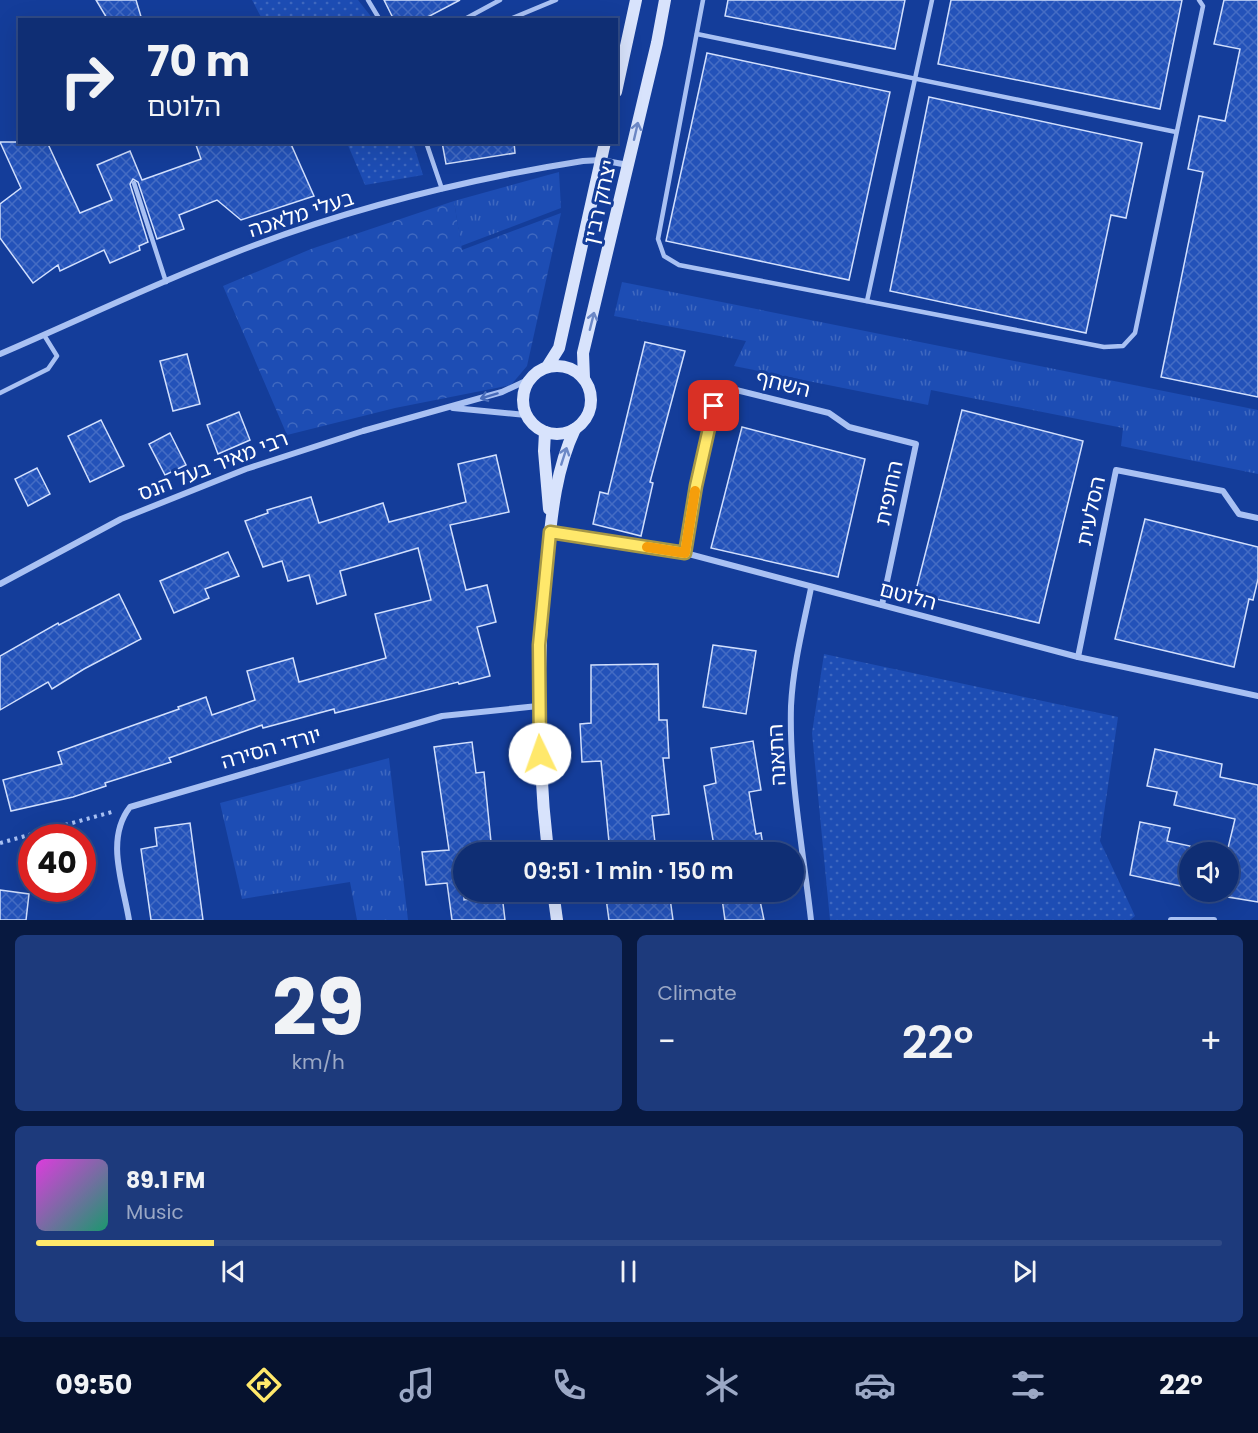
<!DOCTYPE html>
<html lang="en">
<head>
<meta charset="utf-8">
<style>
	body { margin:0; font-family:Poppins,"Noto Sans Hebrew",sans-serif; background:#1d3a7c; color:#f1f3f6; height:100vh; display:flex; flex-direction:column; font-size:22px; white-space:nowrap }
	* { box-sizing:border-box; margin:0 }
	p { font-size:20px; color:#9ba8c5 }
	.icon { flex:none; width:33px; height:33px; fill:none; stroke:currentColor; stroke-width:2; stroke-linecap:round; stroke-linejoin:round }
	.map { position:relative; height:920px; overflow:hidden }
	.drawer { display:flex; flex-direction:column; gap:15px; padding:15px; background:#081940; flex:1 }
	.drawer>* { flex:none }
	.banner { position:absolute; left:18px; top:18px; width:600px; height:126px; border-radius:0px; box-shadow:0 6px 24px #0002,0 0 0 2px #2f4a86; background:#0f2e74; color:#f1f3f6; overflow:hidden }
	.tools { position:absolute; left:1179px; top:842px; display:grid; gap:12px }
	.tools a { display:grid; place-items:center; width:60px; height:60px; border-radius:50%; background:#0f2e74; box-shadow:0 6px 24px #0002,0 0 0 2px #2f4a86; font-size:30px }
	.speed { position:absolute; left:18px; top:824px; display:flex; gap:12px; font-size:30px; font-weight:700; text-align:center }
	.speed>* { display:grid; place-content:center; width:78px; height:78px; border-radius:50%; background:#0f2e74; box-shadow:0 6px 24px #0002,0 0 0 2px #2f4a86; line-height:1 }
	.speed .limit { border:9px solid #d22; background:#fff; color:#111 }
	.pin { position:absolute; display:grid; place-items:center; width:51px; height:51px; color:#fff; margin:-26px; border-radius:12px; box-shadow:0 3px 9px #0006 }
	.me { position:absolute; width:66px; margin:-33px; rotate:357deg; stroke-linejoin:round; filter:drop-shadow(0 0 4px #0008) }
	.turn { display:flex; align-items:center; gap:21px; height:126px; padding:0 30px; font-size:27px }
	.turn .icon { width:78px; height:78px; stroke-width:2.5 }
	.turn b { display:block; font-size:42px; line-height:51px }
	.big { font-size:45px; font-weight:600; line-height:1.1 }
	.drawer .tile { flex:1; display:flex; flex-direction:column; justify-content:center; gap:9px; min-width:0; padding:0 21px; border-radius:9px; background:#1d3a7c }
	.drawer .dial { align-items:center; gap:0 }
	.dial b { font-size:78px; line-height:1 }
	.song { display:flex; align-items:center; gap:18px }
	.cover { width:72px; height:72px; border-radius:9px; background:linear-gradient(135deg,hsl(300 70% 55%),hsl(160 70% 35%)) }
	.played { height:6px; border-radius:3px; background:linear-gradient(90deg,#ffe86b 15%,#2f4a86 15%) }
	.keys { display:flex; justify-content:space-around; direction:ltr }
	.heat { display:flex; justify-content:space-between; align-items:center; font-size:33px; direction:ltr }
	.drawer .tiles { flex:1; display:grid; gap:15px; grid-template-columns:1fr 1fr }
	.tile:last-child { grid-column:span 2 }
	.trip { position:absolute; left:453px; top:842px; width:351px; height:60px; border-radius:30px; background:#0f2e74; box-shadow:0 6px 24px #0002,0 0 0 2px #2f4a86; font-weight:600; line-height:60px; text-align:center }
	.menu { display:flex; height:96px; justify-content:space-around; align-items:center; background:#06122e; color:#9ba8c5 }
	.menu .icon { width:42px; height:42px }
	.menu .active { color:#ffe86b }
	.menu b { font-size:27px; color:#f1f3f6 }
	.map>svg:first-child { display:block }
</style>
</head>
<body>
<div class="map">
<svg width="1258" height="920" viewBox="0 0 1258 920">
	<defs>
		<pattern id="grass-dots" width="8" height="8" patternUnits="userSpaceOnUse" patternTransform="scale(1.5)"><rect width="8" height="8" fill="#1d4db4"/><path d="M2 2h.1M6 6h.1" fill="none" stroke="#3f68bf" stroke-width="1.8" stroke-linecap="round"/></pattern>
		<pattern id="forest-crowns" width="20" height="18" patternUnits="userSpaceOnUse" patternTransform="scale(1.5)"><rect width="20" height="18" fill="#1d4db4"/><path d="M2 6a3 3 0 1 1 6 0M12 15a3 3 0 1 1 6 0" fill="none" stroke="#3f68bf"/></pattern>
		<pattern id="park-tufts" width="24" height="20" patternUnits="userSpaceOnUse" patternTransform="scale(1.5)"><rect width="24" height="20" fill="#1d4db4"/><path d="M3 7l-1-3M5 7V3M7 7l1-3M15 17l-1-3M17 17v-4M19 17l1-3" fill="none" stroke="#3f68bf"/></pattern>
		<pattern id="building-cross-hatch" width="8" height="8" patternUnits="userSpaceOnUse" patternTransform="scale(1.5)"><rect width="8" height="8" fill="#2352b9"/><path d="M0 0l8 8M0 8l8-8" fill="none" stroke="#446cc4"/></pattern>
	</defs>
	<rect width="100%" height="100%" fill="#143d9a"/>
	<g fill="url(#grass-dots)">
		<polygon points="252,0 358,0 373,19 262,19"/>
		<polygon points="347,143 413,143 423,175 365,185"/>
		<polygon points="824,654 1118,717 1100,841 1135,916 1130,920 830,920 812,733"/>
	</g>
	<polygon fill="url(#forest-crowns)" points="454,201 462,250 561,213 527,366 511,385 395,408 287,435 223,286 311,249"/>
	<g fill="url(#park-tufts)">
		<polygon points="559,172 561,208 461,246 454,201"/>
		<polygon points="622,282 1258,410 1258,474 1121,446 1123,428 931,390 928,405 734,366 746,341 614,316"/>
		<polygon points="389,758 408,920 357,920 350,882 242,899 220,803"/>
	</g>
	<g fill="url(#building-cross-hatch)" stroke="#d1dffd" stroke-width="1.5">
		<polygon points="96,0 136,0 142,20 108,20"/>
		<polygon points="384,0 460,0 422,20 394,20"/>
		<polygon points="728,0 905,0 895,49 725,16"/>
		<polygon points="951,0 1182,0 1160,109 938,64"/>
		<polygon points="1224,0 1258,0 1258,397 1161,377 1203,172 1188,169 1199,116 1225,121 1240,49 1214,44"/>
		<polygon points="707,53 890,92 849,280 666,241"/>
		<polygon points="929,97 1142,143 1126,218 1111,215 1086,333 890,291"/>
		<polygon points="0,142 47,142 80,213 112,200 97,165 130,151 142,180 201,159 195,142 290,142 314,196 241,220 217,200 179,215 184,229 157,239 138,182 133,179 130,184 148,242 139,246 140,250 110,263 104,250 60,271 58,265 33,283 0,238 0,204 21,188"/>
		<polygon points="442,142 514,142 515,153 446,164"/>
		<polygon points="645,342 685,351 650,482 653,483 641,536 593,524 600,492 608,494"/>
		<polygon points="187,354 200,404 173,411 160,361"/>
		<polygon points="962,410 1083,441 1039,623 915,594"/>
		<polygon points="239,412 250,440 218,454 207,425"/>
		<polygon points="101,420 124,466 90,482 68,436"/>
		<polygon points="742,427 865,459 838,577 711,548"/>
		<polygon points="170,433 186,465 165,475 149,444"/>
		<polygon points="496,455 509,512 450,525 466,590 487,585 496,622 477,627 490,676 459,684 458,682 335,713 334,709 263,728 262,725 169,758 171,762 105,783 106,786 73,797 11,811 3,780 62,764 58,752 179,709 178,707 206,697 212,715 255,700 247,671 293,658 299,682 386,658 375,614 431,600 418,548 340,571 346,595 317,604 309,575 288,581 282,561 263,567 245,521 268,513 267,510 311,497 319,523 383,503 389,522 466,502 458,464"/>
		<polygon points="37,468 50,494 28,506 15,479"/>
		<polygon points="1145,519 1258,547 1258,579 1253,600 1249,599 1234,667 1115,639"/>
		<polygon points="228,552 239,576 205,589 209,598 174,613 160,581"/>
		<polygon points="119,594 141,639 84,669 52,689 48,682 0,710 0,656 58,623 59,625"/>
		<polygon points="713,645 756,651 746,714 703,707"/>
		<polygon points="658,664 659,720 667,720 669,758 663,758 669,814 652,816 656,852 610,852 601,761 582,762 580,724 591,723 591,665"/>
		<polygon points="753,741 761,790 749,792 756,834 761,833 764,852 715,852 704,786 716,783 711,748"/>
		<polygon points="472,742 476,773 484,772 492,852 464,852 464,900 502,895 505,920 452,920 447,883 426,885 422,852 449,850 434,747"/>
		<polygon points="1155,749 1222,764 1220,777 1258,785 1258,902 1228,897 1228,848 1235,819 1174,805 1177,792 1147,786"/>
		<polygon points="1140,822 1170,828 1167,841 1190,846 1190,888 1130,875"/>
		<polygon points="190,823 203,920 151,920 141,849 157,846 155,828"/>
		<polygon points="0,890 29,894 26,920 0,920"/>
		<polygon points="605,891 669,891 673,920 609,920"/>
		<polygon points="721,891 758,891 764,920 725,920"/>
	</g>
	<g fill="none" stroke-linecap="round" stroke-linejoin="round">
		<polyline stroke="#a9c1f3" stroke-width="4" stroke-dasharray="3 4.5" stroke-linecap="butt" points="0,843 112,812"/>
		<g stroke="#a9c1f3" stroke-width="4.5">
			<polyline points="368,0 380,20"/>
			<polyline points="703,0 658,239 664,256 679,265 1104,347 1123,346 1135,333 1203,6 1199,0"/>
			<polyline points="463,20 500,0"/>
			<polyline points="508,20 556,0"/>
			<polyline points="697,34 1176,132"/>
			<polyline points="426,142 442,189"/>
			<polyline points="134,183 166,282"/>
			<polyline points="867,301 932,0"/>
			<polyline points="0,393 48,369 57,356 44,335"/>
		</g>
		<g stroke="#a9c1f3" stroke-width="6">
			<path d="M0,354c70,-30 139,-63 209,-91 119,-49 247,-82 374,-102l18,-1 27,5"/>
			<polyline points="453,408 526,415"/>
			<polyline points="550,532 685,553 1078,657 1258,696"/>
			<polyline points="685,553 696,487 720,386 829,413 849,427 916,444 882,605"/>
			<polyline points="0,584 121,519 246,469 363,431 502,392 528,380"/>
			<polyline points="1078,657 1116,470 1223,491 1239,514 1258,518"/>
			<path d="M129,920c-6,-37 -24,-81 1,-113l312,-91 96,-10"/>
			<path d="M811,920c-8,-71 -22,-143 -20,-214 2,-40 12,-79 20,-118"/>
			<polyline points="1171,920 1214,920"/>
		</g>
		<g stroke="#d8e3fc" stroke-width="12">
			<polyline points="616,92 636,0"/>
			<circle cx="557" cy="400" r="34"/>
			<polyline points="547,367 559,348 605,142"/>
			<polyline points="584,378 583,353 657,43 665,0"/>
			<polyline points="545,432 544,451 549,509"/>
			<path d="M548,852c-11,-94 -11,-187 -2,-281 5,-48 8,-98 29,-142"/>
			<polyline points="553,891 557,920"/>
		</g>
	</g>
	<defs><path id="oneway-shaft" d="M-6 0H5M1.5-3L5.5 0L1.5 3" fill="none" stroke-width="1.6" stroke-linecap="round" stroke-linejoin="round" transform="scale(1.5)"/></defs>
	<g stroke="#6c88c6">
		<use href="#oneway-shaft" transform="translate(636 131) rotate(-77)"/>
		<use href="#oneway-shaft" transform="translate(592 321) rotate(-76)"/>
		<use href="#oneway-shaft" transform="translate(564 456) rotate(-72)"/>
	</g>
	<use stroke="#486bb9" href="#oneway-shaft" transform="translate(489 396) rotate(163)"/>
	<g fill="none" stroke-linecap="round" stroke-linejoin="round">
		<g stroke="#a69746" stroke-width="15">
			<polyline id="route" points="540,754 539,645 550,532 685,553 696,486 714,406"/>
		</g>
		<use href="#route" stroke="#ffe86b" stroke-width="10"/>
		<polyline stroke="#f59e0b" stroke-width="10" points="647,547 685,553 695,491"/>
	</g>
	<g text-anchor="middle" stroke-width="6" stroke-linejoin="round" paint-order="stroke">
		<g font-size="21" fill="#fff" stroke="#143d9a">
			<text transform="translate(600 202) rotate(-77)" y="7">יצחק רבין</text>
			<text transform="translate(301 214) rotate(-18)" y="7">בעלי מלאכה</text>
			<text transform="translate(783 384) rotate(14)" y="7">השחף</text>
			<text transform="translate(213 466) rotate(-21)" y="7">רבי מאיר בעל הנס</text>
			<text transform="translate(889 493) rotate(-78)" y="7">החופית</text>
			<text transform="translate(1091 511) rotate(-78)" y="7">הסלעית</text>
			<text transform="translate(908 596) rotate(15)" y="7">הלוטם</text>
			<text transform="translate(271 748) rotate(-16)" y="7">יורדי הסירה</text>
			<text transform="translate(777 755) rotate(-93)" y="7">התאנה</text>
		</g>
	</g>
</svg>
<div class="tools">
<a><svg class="icon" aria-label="sound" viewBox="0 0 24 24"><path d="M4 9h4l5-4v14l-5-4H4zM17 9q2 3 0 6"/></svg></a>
</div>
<div class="speed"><div class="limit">40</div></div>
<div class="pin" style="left:714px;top:406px;background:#d93025"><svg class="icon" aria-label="arrive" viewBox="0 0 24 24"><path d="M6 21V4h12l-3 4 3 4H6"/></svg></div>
<svg class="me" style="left:540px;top:754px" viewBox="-20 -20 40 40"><circle r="19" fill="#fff"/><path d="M0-13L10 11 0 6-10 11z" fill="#ffe86b"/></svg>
<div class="trip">09:51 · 1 min · 150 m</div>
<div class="banner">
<div class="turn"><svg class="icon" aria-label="right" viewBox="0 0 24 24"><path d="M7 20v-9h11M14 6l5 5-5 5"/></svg><div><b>70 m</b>הלוטם</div></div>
</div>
</div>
<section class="drawer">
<div class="tiles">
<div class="tile dial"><b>29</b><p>km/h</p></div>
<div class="tile"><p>Climate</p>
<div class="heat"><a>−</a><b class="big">22°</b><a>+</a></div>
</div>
<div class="tile">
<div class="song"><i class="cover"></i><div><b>89.1 FM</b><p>Music</p></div></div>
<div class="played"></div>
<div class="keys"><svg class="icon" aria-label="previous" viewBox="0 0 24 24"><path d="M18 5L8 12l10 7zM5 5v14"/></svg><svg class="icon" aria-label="pause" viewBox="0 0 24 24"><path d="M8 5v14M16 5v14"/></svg><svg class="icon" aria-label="next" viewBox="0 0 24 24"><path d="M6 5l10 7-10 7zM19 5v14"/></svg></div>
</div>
</div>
</section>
<nav class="menu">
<b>09:50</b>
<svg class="icon active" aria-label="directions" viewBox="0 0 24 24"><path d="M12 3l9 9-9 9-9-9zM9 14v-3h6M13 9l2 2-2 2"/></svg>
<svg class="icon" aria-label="music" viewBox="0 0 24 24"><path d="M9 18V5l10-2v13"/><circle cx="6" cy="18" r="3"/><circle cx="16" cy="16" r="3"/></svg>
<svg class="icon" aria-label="phone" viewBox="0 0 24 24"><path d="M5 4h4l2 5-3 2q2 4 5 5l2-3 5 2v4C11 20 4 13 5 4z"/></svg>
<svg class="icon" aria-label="climate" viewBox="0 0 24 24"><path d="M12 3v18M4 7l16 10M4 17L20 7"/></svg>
<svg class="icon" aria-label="car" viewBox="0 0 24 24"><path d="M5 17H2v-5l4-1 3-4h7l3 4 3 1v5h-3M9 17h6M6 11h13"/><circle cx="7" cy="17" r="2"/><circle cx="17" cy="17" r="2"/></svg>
<svg class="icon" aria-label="filters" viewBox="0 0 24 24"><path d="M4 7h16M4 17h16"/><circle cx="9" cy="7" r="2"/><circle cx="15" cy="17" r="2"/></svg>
<b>22°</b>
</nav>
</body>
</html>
